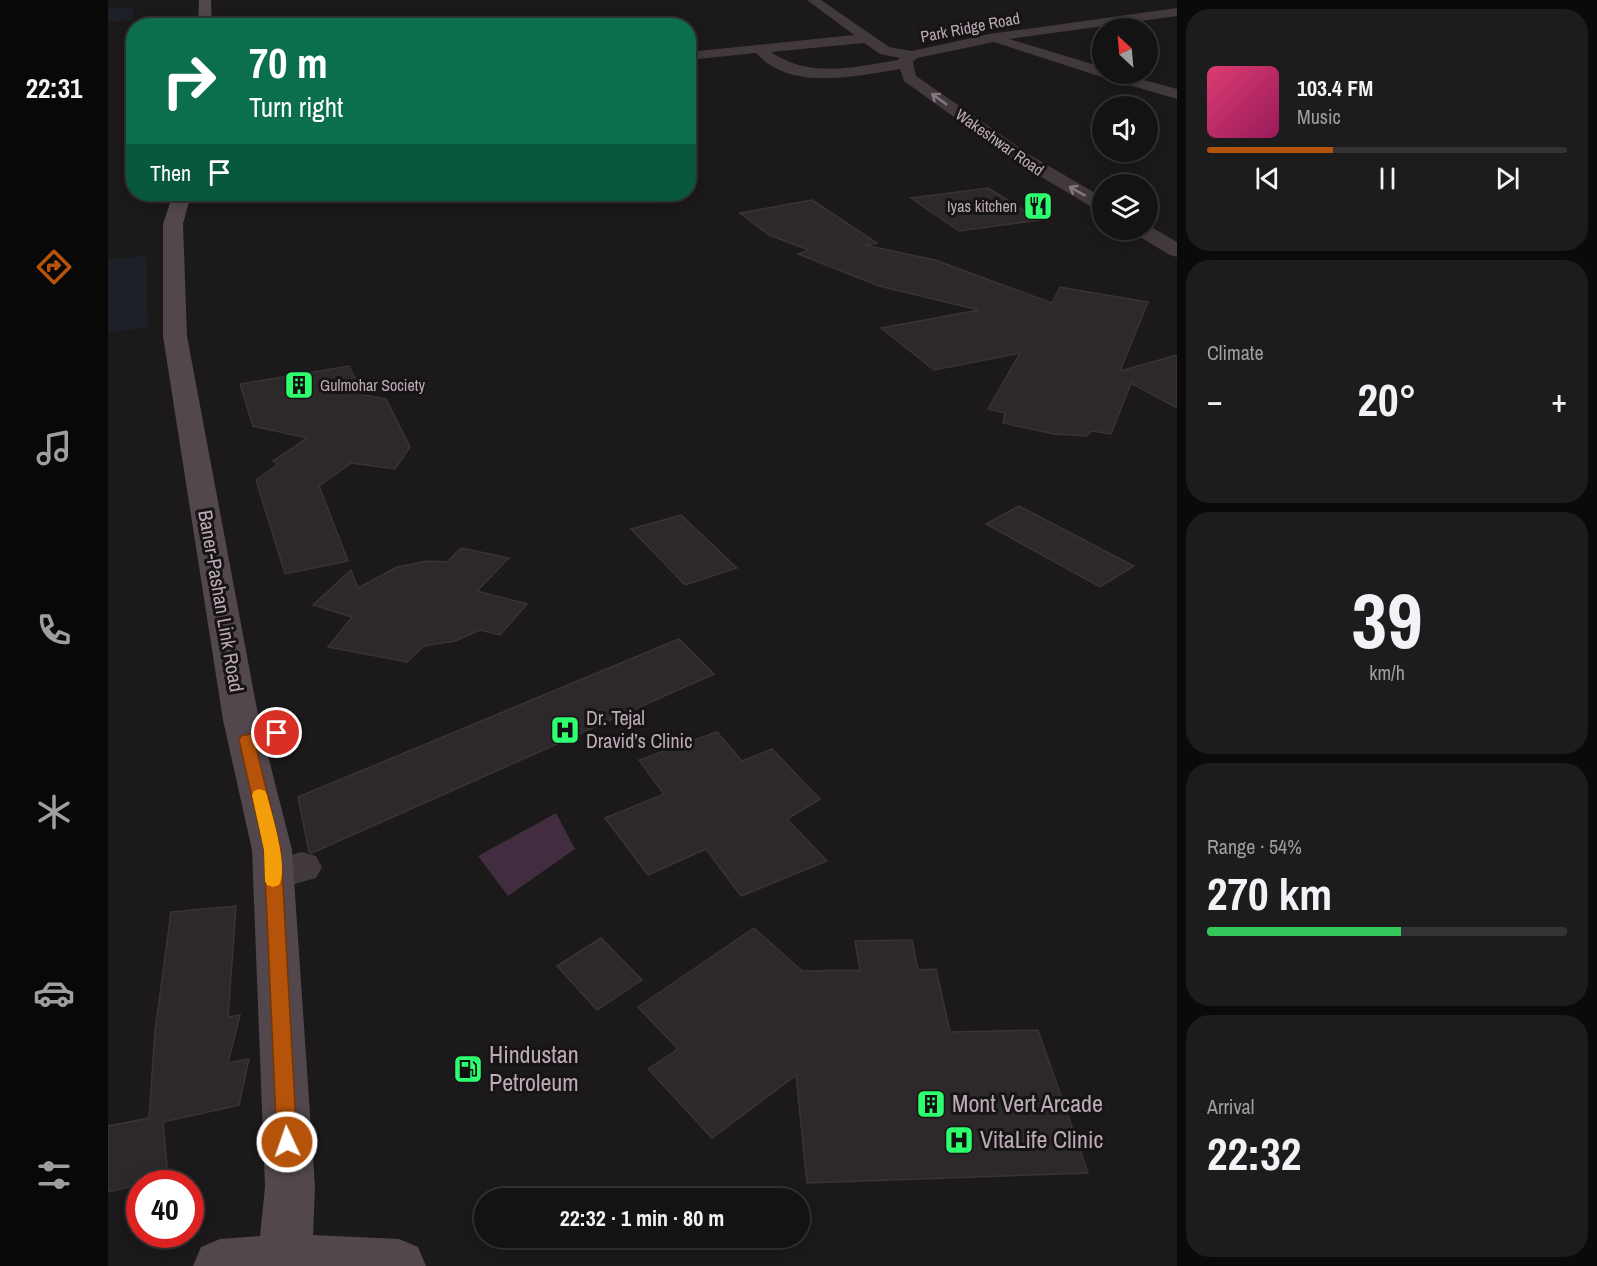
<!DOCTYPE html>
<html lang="en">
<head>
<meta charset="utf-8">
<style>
	body { margin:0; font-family:"Archivo Narrow",sans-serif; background:#1d1c1d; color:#f1f3f6; height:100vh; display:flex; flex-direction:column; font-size:22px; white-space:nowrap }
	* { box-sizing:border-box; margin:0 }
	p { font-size:20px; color:#9d9ea0 }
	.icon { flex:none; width:33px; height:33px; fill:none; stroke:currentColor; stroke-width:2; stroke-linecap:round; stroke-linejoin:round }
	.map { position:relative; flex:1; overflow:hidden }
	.details { display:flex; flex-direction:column; gap:9px; padding:9px; background:#0b0a0b; width:420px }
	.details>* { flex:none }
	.hud { position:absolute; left:18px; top:18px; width:570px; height:183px; border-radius:24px; box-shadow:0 3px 15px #0003,0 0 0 2px #333234; background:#0b6e4f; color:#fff; overflow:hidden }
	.needle { width:39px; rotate:334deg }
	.tools { position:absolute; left:984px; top:18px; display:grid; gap:12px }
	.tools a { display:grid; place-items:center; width:66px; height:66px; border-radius:50%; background:#141314; box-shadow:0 3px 15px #0003,0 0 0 2px #333234; font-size:30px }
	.speed { position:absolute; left:18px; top:1170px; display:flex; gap:12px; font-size:30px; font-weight:700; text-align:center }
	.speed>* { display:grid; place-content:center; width:78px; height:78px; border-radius:50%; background:#141314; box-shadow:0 3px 15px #0003,0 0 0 2px #333234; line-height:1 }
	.speed .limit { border:9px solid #d22; background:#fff; color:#111 }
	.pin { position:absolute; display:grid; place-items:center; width:51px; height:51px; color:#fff; margin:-26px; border:3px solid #fff; border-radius:50%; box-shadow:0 2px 6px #0007 }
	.me { position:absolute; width:66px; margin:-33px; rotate:357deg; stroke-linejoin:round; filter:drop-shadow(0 0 4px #0008) }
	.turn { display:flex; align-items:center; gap:21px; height:126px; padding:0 24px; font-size:27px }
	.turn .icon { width:78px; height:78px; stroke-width:2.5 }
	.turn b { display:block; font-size:42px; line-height:51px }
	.then { display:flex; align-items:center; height:57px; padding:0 24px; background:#0003; gap:12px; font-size:22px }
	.big { font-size:45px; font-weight:800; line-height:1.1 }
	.details .widget { flex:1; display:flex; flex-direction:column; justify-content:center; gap:9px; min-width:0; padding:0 21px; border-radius:24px; background:#1d1c1d }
	.details .dial { align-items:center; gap:0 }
	.dial b { font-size:78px; line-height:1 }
	.song { display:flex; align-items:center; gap:18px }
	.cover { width:72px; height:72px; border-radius:9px; background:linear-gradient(135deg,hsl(340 70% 55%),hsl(330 70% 35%)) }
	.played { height:6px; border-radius:3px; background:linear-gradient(90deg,#b45309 35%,#333234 35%) }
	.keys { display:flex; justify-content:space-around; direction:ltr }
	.heat { display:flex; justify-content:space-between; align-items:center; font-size:33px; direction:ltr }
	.charge { height:9px; border-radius:4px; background:linear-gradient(90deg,#34c759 54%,#333234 0) }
	.trip { position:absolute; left:366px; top:1188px; width:336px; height:60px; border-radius:30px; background:#141314; box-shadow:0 3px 15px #0003,0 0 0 2px #333234; font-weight:800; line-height:60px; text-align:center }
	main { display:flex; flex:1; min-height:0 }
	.dock { display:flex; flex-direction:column; width:108px; justify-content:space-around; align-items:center; background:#080808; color:#9d9ea0 }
	.dock .icon { width:42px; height:42px }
	.dock .selected { color:#b45309 }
	.dock b { font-size:27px; color:#f1f3f6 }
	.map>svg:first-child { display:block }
</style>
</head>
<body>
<main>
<nav class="dock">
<b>22:31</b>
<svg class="icon selected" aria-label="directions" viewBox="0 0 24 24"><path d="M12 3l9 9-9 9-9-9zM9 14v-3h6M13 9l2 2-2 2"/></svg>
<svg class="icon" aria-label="music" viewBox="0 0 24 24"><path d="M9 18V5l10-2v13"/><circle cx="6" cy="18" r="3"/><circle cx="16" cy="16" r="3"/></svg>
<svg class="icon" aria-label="phone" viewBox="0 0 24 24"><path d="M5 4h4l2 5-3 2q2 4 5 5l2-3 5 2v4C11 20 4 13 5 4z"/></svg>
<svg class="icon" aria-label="climate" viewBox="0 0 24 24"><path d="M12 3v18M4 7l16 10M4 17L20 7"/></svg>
<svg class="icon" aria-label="car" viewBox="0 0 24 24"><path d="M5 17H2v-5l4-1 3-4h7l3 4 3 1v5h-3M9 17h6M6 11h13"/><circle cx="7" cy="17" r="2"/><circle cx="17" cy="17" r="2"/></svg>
<svg class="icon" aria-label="filters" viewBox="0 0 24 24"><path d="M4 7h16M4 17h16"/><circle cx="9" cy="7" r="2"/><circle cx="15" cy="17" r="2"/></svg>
</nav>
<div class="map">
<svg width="1069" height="1266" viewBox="0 0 1069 1266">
	<rect width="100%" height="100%" fill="#1b191a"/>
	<g fill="#1e2027">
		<polygon points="25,7 25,20 0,22 0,8"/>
		<polygon points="38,256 40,328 0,332 0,259"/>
	</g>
	<polygon fill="#412d3f" points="448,813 467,849 400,896 370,856"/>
	<g fill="#2d292a" stroke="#383334" stroke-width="1.5">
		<polygon points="880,188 932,220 851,231 803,198"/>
		<polygon points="704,200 769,243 757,245 827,260 944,303 952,287 1040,302 1012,371 1069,355 1069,408 1023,383 1003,434 984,431 979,436 946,434 895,423 897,413 880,409 912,353 826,370 773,328 871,310 771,286 690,254 701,250 661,235 632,213"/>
		<polygon points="241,366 255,395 278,399 302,447 287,469 243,463 211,486 240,561 177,574 148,480 170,464 165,461 199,438 145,426 132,384"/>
		<polygon points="911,506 1026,566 992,587 878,524"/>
		<polygon points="573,515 629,568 577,585 523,529"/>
		<polygon points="353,548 401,558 369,591 419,604 392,635 372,630 347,641 316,646 299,662 220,647 244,617 205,605 243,570 250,588 289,567 320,561 339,562"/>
		<polygon points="571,639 606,674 204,853 201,852 190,797"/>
		<polygon points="609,732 634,761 664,749 712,799 679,819 719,861 633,896 598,849 540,875 497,818 556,794 531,760"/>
		<polygon points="128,906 120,1017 132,1015 120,1063 141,1059 131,1105 55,1122 60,1178 0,1192 0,1126 41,1118 47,1031 63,912"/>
		<polygon points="646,928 694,971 752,970 747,941 804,940 810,970 828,969 842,1032 930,1030 980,1173 699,1183 688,1075 604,1138 540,1069 570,1049 530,1007"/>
		<polygon points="493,938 534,980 489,1010 449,966"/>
	</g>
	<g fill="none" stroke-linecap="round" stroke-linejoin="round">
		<g fill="#41393d" fill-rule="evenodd">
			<path d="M699,0h14l68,47 23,4 78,-17 187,-26v8l-168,23 93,28v7h20l55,15v10l-75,-22 -108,-35 -77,16 -4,4 3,14 114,79 72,42v14l-7,-2 -77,-46 -114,-82 -4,-12c-45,7 -109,23 -144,-16l-68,7v-8l166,-17zM756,43l16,11 20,4 -2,2c-45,7 -87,19 -127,-8z"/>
			<polygon points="1040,225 1069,242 1069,257 1062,255 1027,234 1024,230 1040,230"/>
			<polygon points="169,721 182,724 187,733 182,742 138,752 125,749 120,740 125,731"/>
			<polygon points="194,852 208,856 214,867 208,878 165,890 151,885 145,874 151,863"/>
		</g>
		<g fill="#51474d" fill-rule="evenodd">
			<polygon points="91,0 103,0 104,26 90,26"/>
			<polygon points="65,194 83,194 75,224 79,336 151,720 184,850 207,1187 205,1235 291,1239 310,1247 318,1266 85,1266 93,1247 112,1239 152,1236 157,1187 144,850 115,720 55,336 55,224"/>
		</g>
	</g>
	<defs><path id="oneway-shaft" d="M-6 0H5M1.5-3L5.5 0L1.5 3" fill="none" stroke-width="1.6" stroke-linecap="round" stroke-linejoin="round" transform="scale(1.5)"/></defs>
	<g stroke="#857780">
		<use href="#oneway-shaft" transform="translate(831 99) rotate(-144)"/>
		<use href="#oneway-shaft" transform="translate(969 191) rotate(-151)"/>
	</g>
	<polygon fill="#b45309" stroke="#753606" stroke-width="1.5" points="169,728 176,733 174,736 147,743 173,850 189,1142 186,1149 179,1152 172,1149 169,1142 156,850 131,740 133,736"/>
	<path fill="#f59e0b" d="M151,789l6,2 2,4c5,20 22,73 12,90l-6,2 -6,-2 -2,-4 -1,-31 -12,-55 2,-4z"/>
	<defs>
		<g id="restaurant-square" transform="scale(1.5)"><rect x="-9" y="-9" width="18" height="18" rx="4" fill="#2dff6f" stroke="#171415"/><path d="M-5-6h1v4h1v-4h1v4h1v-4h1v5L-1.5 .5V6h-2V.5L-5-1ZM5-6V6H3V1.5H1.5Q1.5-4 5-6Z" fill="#111"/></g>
		<g id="building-square" transform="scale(1.5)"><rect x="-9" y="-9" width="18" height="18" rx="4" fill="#2dff6f" stroke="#171415"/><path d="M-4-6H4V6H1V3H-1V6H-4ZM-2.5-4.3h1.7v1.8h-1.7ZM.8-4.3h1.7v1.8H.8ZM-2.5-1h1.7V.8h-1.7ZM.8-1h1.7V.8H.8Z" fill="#111"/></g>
		<g id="hospital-square" transform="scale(1.5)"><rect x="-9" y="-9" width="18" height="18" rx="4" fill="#2dff6f" stroke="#171415"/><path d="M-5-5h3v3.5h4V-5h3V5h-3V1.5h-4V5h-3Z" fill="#111"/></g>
		<g id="fuel-square" transform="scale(1.5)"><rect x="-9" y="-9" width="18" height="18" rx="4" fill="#2dff6f" stroke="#171415"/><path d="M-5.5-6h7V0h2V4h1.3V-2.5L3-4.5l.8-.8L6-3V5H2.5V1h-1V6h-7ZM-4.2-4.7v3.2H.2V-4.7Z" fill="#111"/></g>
	</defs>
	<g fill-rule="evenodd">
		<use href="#restaurant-square" x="930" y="206"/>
		<use href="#building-square" x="191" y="385"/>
		<use href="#hospital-square" x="457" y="730"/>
		<use href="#fuel-square" x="360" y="1069"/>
		<use href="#building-square" x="823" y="1104"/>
		<use href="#hospital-square" x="851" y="1140"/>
	</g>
	<g text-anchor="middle" stroke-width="6" stroke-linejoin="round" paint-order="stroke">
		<g font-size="16" fill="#bcaab6" stroke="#171415">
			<text transform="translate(862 27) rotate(-11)" y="6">Park Ridge Road</text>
			<text transform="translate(892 142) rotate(35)" y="6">Wakeshwar Road</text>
		</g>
		<g font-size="16" fill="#bcaab6" stroke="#171415" text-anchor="end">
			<text x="909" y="212">Iyas kitchen</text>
			<text x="212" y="391" text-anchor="start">Gulmohar Society</text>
		</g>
		<g font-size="20" fill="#bcaab6" stroke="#171415">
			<text transform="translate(113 601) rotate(80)" y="7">Baner-Pashan Link Road</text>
		</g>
		<g font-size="20" fill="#bcaab6" stroke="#171415" text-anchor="start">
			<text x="478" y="725">Dr. Tejal<tspan x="478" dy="23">Dravid’s Clinic</tspan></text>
		</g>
		<g font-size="24" fill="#bcaab6" stroke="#171415" text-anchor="start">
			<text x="381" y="1063">Hindustan<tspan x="381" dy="28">Petroleum</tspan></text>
			<text x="844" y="1112">Mont Vert Arcade</text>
			<text x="872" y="1148">VitaLife Clinic</text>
		</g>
	</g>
</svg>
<div class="tools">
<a><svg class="needle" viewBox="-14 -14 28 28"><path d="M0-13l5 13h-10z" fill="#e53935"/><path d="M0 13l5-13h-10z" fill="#9d9ea0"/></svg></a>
<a><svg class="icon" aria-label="sound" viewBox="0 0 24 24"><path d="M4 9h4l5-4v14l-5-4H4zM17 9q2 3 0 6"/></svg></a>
<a><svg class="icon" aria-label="layers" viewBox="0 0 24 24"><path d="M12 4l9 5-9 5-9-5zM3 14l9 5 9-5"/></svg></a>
</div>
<div class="speed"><div class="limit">40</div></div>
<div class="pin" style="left:169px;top:733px;background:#d93025"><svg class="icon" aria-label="arrive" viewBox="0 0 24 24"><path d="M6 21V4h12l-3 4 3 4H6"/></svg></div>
<svg class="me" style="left:179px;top:1142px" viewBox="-20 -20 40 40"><circle r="17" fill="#b45309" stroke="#fff" stroke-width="3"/><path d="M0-11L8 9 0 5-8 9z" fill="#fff"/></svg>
<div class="trip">22:32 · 1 min · 80 m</div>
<div class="hud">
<div class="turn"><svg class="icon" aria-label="right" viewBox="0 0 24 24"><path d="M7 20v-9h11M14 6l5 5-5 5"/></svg><div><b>70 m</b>Turn right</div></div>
<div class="then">Then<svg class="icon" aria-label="arrive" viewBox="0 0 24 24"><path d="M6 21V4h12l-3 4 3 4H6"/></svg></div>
</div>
</div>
<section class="details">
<div class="widget">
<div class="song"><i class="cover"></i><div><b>103.4 FM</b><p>Music</p></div></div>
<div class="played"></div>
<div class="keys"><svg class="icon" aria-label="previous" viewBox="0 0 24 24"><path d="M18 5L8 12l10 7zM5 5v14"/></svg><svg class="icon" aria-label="pause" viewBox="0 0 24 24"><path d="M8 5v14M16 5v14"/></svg><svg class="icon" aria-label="next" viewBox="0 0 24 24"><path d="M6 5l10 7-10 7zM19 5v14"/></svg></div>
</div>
<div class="widget"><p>Climate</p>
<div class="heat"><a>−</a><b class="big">20°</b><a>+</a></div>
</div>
<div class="widget dial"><b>39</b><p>km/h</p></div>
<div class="widget"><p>Range · 54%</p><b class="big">270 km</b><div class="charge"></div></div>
<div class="widget"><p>Arrival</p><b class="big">22:32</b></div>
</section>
</main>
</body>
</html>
